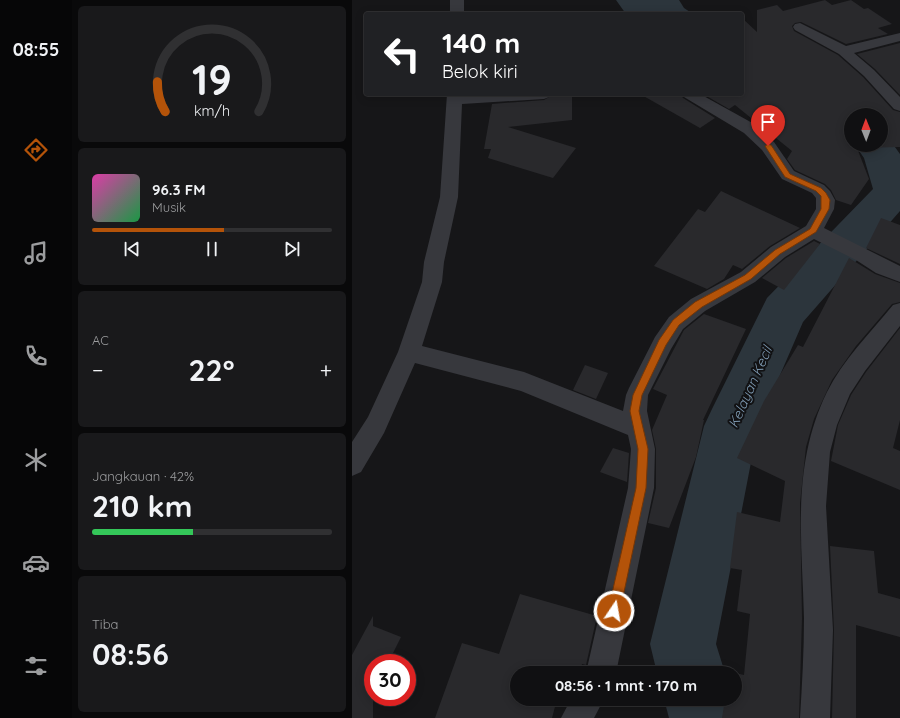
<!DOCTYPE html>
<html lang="id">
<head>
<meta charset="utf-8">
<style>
	body { margin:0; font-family:Quicksand,sans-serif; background:#19191b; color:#f1f3f6; height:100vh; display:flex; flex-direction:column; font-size:15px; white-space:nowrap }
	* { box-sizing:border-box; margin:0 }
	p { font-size:13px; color:#9c9d9f }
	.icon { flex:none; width:22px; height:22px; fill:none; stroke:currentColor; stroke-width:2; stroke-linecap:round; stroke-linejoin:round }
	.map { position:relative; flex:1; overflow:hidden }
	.drawer { display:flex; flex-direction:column; gap:6px; padding:6px; background:#09090a; width:280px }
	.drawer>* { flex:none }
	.top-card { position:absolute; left:12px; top:12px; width:380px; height:84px; border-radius:4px; box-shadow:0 2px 10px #0003,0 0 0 1px #303032; background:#202124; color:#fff; overflow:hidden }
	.needle { width:26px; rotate:359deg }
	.tools { position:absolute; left:492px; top:108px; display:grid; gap:8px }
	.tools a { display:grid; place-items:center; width:44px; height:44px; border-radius:50%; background:#101012; box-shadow:0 2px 10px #0003,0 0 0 1px #303032; font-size:20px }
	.speed { position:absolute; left:12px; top:654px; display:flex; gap:8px; font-size:20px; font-weight:700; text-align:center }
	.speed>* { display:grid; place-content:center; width:52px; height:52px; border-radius:50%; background:#101012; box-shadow:0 2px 10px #0003,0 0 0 1px #303032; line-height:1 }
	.speed .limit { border:6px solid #d22; background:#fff; color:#111 }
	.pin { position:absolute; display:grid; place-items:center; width:34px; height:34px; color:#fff; margin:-41px -17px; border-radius:50% 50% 50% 0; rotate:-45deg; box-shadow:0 0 4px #0007 }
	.pin .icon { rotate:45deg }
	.me { position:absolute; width:44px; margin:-22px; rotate:12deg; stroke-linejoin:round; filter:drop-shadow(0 0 3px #0008) }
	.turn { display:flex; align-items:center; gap:14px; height:84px; padding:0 12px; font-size:18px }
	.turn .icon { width:52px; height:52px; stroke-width:2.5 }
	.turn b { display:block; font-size:28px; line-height:34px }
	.big { font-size:30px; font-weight:800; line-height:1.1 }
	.drawer .card { flex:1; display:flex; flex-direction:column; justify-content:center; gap:6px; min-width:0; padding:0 14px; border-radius:6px; background:#19191b }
	.drawer .dial { align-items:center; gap:0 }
	.dial svg { height:104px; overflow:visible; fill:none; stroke:#303032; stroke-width:7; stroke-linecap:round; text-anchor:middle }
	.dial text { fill:#f1f3f6; stroke:none }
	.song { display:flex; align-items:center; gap:12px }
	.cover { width:48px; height:48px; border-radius:6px; background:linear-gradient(135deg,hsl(320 70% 55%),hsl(140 70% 35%)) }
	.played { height:4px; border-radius:2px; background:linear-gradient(90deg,#b45309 55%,#303032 55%) }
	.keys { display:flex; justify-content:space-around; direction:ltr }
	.heat { display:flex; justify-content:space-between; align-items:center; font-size:22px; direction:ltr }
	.charge { height:6px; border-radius:3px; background:linear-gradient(90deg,#34c759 42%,#303032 0) }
	.trip { position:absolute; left:158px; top:666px; width:232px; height:40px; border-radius:20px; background:#101012; box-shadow:0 2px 10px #0003,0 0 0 1px #303032; font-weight:800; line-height:40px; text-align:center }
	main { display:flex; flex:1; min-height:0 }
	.menu { display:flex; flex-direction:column; width:72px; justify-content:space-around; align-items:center; background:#060607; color:#9c9d9f }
	.menu .icon { width:28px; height:28px }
	.menu .active { color:#b45309 }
	.menu b { font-size:18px; color:#f1f3f6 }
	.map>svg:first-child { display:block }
</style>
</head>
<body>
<main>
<nav class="menu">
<b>08:55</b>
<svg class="icon active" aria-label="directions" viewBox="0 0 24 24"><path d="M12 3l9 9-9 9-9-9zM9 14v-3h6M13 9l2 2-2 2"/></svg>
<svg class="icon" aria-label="music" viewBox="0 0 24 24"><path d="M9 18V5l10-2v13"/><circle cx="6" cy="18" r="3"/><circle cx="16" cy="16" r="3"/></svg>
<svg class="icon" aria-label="phone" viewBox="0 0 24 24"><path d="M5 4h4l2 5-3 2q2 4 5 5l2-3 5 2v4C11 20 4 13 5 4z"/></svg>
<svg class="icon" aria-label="climate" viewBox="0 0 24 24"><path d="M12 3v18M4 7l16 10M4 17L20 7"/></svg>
<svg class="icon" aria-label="car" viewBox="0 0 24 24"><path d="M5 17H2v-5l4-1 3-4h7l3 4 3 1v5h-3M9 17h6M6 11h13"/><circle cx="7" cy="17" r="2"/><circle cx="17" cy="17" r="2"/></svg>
<svg class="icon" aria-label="filters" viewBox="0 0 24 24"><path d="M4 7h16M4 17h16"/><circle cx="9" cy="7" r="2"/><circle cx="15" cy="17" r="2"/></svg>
</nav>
<section class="drawer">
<div class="card dial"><svg viewBox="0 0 100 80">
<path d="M14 69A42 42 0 1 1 86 69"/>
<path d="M14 69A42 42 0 0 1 8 46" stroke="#b45309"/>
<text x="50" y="56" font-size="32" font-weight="700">19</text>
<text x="50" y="72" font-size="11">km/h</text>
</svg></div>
<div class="card">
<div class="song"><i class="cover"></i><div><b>96.3 FM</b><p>Musik</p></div></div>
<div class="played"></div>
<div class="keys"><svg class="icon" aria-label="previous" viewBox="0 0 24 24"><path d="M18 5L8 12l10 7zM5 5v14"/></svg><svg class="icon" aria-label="pause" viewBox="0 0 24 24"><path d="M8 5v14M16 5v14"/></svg><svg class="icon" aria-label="next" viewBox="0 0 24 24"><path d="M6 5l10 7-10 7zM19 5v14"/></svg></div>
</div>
<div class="card"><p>AC</p>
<div class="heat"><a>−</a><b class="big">22°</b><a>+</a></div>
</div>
<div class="card"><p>Jangkauan · 42%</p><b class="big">210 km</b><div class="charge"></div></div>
<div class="card"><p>Tiba</p><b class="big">08:56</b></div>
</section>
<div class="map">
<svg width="548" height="718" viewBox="0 0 548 718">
	<rect width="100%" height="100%" fill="#161618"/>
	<polygon fill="#2c353c" points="264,0 327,0 332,8 341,14 274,14"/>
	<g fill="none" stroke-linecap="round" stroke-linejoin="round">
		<polygon fill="#2c353c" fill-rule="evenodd" points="540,190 548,191 548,195 540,194"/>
		<g fill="#2c353c" fill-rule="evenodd">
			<polygon points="529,135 535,136 548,154 548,211 451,322 406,426 364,644 373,673 305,673 298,644 352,426 360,409 415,298 521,189 512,158 503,145 529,145"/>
			<polygon points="312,699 382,699 387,718 317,718"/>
		</g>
	</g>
	<g fill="#29292c" fill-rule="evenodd">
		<path d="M473,0l7,5 19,-5 13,9 4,-1 24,16 -14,4 10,6 -42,10 -45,-22 -6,1 -3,3 2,5 44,24 25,22 30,33 7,2v35l-43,1 12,31 -18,26 -15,-5 -5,-10 -6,-6 -30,-14 -8,-11 5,-8 -57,-46 -6,4 -26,-15h39v-76l15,14v-22l20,-5 6,6zM499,115h30v30h-30z"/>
		<polygon points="548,43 548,95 523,69 505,54"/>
		<polygon points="202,94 220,94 220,120 156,127 224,148 201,178 136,158 139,149 132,149 140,104 192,100"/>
		<polygon points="288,94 328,94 331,98 363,118 348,128"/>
		<polygon points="369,191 448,228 418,246 390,269 381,265 372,279 355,289 302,266 346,209 353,212"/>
		<polygon points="529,218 548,225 548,264 514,248"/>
		<polygon points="462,241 468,244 432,290 410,278 434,258"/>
		<polygon points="497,258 523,274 548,283 548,302 540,304 504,346 480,380 462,419 454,447 448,503 450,618 447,718 370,718 373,699 383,699 383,673 392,675 398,614 385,611 390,570 378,568 385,512 428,522 433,481 385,458 412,401 446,345 451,347"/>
		<polygon points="352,314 394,329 351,420 352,420 344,457 317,528 296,523 304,488 304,449 300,430 315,395 301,389 332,330"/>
		<polygon points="548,328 548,420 541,448 548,451 548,490 479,461 486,425 499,395 514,372"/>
		<polygon points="233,365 256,373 244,399 221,390"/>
		<polygon points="261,448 277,453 275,482 248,472"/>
		<polygon points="478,546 522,551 526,593 548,599 548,637 504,625 504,718 480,718 482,630"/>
		<polygon points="168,594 245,616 234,665 230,664 228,673 165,673 165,699 205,699 200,718 83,718 110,643 147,654"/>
		<polygon points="21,616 21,626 49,637 36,663 21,663 21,718 0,718 0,655"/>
	</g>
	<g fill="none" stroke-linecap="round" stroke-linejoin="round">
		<g fill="#37383d" fill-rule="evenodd">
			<rect x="98" y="0" width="14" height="14"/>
			<polygon points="448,23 494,46 548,33 548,41 502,53 522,70 548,97 548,111 542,109 512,76 487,54 443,30 441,27 443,24"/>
			<polygon points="95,94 200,94 197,97 192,99 110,104 106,197 92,262 90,282 70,346 172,372 271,411 274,395 277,388 303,337 317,317 339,299 389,272 419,247 454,226 464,209 464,198 460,193 430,179 410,150 392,133 332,97 329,94 348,94 404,125 422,142 442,171 472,185 478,191 483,200 482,209 472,228 548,266 548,282 524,273 504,260 462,239 433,257 403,282 353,311 331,329 319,349 296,395 295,411 303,449 302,488 264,673 234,673 276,488 279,449 276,435 169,391 63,363 32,433 9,472 0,476 0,442 16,417 46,352 70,282 72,262 88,197"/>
			<path d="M548,303v23l-35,45 -15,23 -13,31 -7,27 -4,54 7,124 -3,88h-30c2,-33 4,-67 4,-100 -2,-79 -13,-152 23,-226 16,-32 43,-59 66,-87z"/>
			<polygon points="219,699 252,699 242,718 209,718"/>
		</g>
	</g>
	<polygon fill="#b45309" stroke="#753606" points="416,144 419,145 438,174 469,188 474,193 478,200 477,209 464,232 428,254 399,279 350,307 327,325 314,345 290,395 287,411 296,449 294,488 268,611 266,615 262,617 258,615 256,611 284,488 286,449 278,411 281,395 307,340 321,320 343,302 393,275 423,250 458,229 469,209 469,196 464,191 433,177 413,146"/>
	<g text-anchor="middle" stroke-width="4" stroke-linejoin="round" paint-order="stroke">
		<g font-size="14" font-style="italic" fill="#7f9bb3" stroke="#111113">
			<text transform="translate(398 387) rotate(-66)" y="5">Kelayan Kecil</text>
		</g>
	</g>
</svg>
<div class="tools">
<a><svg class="needle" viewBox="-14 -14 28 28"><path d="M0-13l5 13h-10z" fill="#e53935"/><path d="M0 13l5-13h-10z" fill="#9c9d9f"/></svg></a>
</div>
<div class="speed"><div class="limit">30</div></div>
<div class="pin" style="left:416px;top:146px;background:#d93025"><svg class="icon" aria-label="arrive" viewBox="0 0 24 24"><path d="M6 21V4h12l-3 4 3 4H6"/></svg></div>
<svg class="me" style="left:262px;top:611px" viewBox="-20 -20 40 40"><circle r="17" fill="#b45309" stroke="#fff" stroke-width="3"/><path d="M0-11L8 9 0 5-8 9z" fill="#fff"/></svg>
<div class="trip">08:56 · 1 mnt · 170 m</div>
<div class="top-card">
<div class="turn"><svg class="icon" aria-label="left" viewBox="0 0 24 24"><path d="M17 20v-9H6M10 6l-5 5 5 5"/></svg><div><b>140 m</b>Belok kiri</div></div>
</div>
</div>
</main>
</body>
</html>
